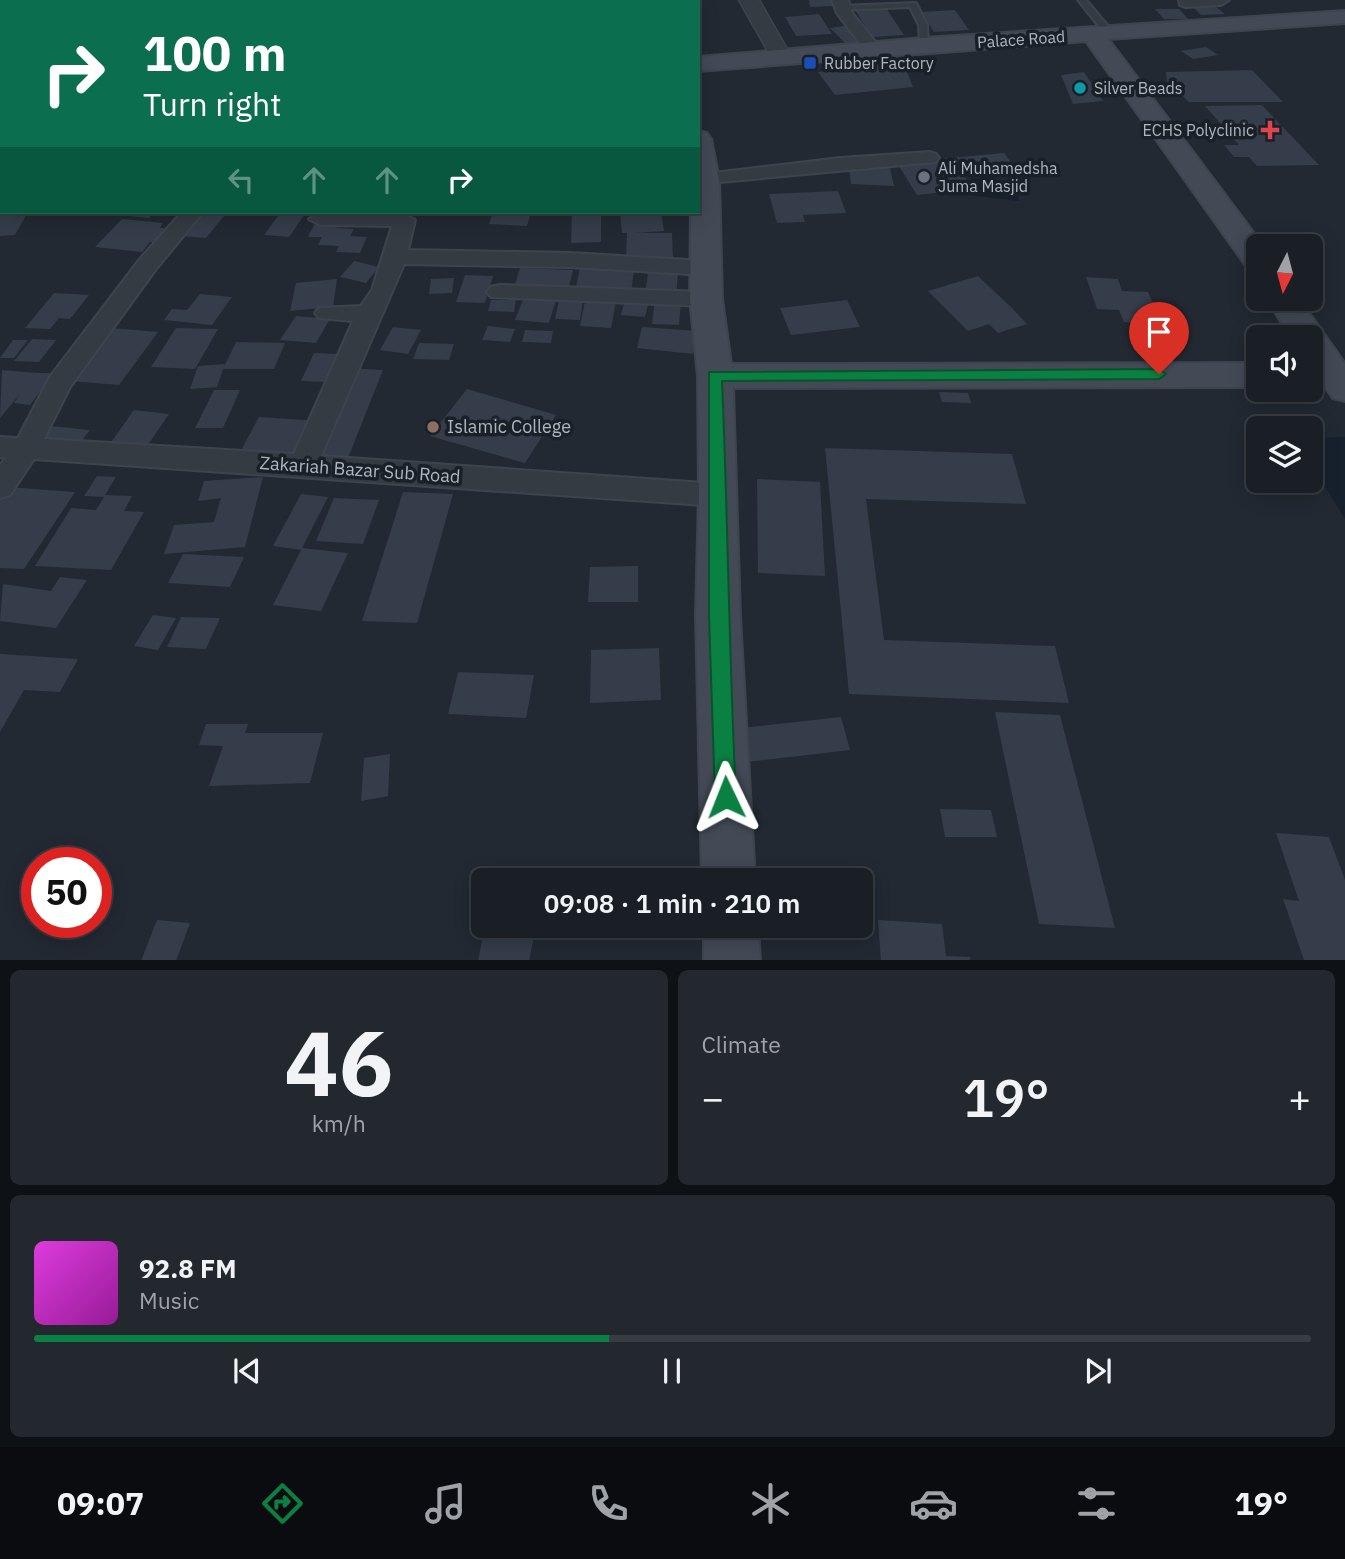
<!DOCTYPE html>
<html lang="en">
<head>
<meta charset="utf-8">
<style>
	body { margin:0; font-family:"IBM Plex Sans",sans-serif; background:#23272e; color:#f1f3f6; height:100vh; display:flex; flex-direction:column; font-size:26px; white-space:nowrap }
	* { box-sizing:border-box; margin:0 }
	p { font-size:23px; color:#9fa2a7 }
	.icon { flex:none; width:38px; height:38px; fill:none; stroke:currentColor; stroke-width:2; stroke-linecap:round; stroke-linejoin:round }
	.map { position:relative; height:960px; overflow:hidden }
	.panel { display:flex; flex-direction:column; gap:10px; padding:10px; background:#0e1115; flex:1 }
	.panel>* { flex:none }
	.guide { position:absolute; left:0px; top:0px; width:700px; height:214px; box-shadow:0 4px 18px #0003,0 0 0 2px #383d43; background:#0b6e4f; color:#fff; overflow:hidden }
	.needle { width:46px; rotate:186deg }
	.fabs { position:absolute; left:1246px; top:234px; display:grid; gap:14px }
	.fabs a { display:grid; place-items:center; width:77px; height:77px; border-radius:10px; background:#1a1f26; box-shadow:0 4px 18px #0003,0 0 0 2px #383d43; font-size:35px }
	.speed { position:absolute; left:21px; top:847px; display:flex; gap:14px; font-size:35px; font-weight:700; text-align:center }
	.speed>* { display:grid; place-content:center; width:91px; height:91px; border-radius:50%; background:#1a1f26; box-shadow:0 4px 18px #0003,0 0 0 2px #383d43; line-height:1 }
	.speed .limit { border:10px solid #d22; background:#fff; color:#111 }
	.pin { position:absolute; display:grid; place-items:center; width:60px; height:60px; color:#fff; margin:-72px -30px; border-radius:50% 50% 50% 0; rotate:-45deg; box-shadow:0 0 7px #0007 }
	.pin .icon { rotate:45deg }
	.me { position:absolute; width:77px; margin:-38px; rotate:358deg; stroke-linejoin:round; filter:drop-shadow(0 0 5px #0008) }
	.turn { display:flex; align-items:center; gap:24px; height:147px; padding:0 28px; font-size:32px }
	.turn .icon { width:91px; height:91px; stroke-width:2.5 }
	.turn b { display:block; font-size:49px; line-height:60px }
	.lanes { display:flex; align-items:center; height:66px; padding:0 28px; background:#0003; justify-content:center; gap:35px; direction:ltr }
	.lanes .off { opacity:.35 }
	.big { font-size:52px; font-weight:600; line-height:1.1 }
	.panel .tile { flex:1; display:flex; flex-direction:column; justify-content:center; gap:10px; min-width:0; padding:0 24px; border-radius:10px; background:#23272e }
	.panel .dial { align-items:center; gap:0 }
	.dial b { font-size:91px; line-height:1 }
	.song { display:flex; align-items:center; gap:21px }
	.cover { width:84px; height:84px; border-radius:10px; background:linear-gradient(135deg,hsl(300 70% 55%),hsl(300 70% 35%)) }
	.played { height:7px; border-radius:4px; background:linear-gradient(90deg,#0b8043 45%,#383d43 45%) }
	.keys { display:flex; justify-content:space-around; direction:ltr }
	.heat { display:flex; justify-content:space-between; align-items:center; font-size:38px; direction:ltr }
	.panel .tiles { flex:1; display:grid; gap:10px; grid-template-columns:1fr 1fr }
	.tile:last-child { grid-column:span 2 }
	.trip { position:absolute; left:471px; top:868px; width:402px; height:70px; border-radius:10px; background:#1a1f26; box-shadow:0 4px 18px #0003,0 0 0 2px #383d43; font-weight:600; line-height:70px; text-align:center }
	.menu { display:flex; height:112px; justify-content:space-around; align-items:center; background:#0a0c0f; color:#9fa2a7 }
	.menu .icon { width:49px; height:49px }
	.menu .on { color:#0b8043 }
	.menu b { font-size:32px; color:#f1f3f6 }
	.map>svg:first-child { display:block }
</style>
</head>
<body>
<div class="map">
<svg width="1345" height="961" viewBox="0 0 1345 961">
	<rect width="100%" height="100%" fill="#222932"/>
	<g fill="#17212e">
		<polygon points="971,178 1017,185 1019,201 969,195"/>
		<polygon points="1345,437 1345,519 1311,464 1311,438"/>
	</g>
	<g fill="#343d49">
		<polygon points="809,0 835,0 836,6 810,7"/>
		<polygon points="1193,7 1216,7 1225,14 1201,15"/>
		<polygon points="886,8 904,35 872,37 855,10"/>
		<polygon points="1155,9 1179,9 1188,19 1164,19"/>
		<polygon points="955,10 969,30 934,32 921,12"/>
		<polygon points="819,14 832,34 796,36 785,17"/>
		<polygon points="850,25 868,42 847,45 830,28"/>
		<polygon points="1206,47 1218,55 1193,59 1181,51"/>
		<polygon points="902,60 913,87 835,95 818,72"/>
		<polygon points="1252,70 1283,102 1189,102 1167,82 1166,72"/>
		<polygon points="1084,72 1103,101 1073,104 1061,75"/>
		<polygon points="1262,105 1319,165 1257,166 1249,157 1234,157 1224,145 1239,145 1205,106"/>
		<polygon points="1004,153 1016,169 963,174 973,189 917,195 897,163"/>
		<polygon points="849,166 890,168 894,186 851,184"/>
		<polygon points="838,191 846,213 803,215 805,222 777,223 769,194"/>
		<polygon points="0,212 28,212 15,235 0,236"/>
		<polygon points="133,212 154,212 149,218 129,216"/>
		<polygon points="281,212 306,212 289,237 264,235"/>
		<polygon points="493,212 531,212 527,226 489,224"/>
		<polygon points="572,212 601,212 601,242 571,243"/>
		<polygon points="620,212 661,212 664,231 635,233 672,233 673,259 626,259 627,233 622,233"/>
		<polygon points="198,214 224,216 206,238 180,236"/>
		<polygon points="122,219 163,223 160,228 173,229 161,243 150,242 142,252 95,247"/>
		<polygon points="316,221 340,222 336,228 354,229 350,236 367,237 360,253 336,252 339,246 318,245 322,237 308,237"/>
		<polygon points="354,261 379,267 366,283 340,277"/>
		<polygon points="520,268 573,270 568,291 514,288"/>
		<polygon points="580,268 634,270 631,294 575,292"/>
		<polygon points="648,273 678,274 676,296 645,295"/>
		<polygon points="465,275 493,276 485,303 456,302"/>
		<polygon points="978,276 1012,308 1027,324 998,333 989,324 968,331 928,291"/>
		<polygon points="1086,277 1118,279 1122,291 1148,292 1156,310 1144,310 1150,324 1124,322 1119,310 1097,309"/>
		<polygon points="454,278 452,293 429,294 431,279"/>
		<polygon points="337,279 333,307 290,311 296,283"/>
		<polygon points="54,293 89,295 70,319 59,318 50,329 25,328"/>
		<polygon points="200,294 232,297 212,325 164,320 172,309 187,310"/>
		<polygon points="524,297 556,300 549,323 515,320"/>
		<polygon points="625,299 649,301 645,317 621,315"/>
		<polygon points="491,300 516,300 514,312 488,311"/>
		<polygon points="559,300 583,301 580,320 555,319"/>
		<polygon points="655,300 681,301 679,325 652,324"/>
		<polygon points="847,300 860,327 791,335 780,308"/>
		<polygon points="585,301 616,302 611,328 580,326"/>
		<polygon points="296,316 330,319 316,343 280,340"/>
		<polygon points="488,326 515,329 510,342 482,340"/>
		<polygon points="393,327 421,330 408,354 380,350"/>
		<polygon points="642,327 698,331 693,354 637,348"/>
		<polygon points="112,328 158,332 119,385 70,381"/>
		<polygon points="176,328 218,329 195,369 151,367"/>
		<polygon points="525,330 553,331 551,343 522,342"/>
		<polygon points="32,339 56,340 39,362 14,361"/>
		<polygon points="13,340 28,340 14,358 0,358"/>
		<polygon points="236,342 285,343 274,369 223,369"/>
		<polygon points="419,343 454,344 449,360 413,359"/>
		<polygon points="314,353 340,354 327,382 301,381"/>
		<polygon points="225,364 217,387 190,389 198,366"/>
		<polygon points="348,368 383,370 348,458 310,456"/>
		<polygon points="2,370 38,373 54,373 30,405 14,403 20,394 0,418"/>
		<polygon points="467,389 556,415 525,463 430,436"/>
		<polygon points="214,390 240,390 223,428 195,428"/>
		<polygon points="939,392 968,393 971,403 942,402"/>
		<polygon points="134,410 169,414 141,455 104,452"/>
		<polygon points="259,417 320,421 302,458 239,454"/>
		<polygon points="50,426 90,430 76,448 36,444"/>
		<polygon points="825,448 1012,454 1026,504 866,499 884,640 1055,646 1069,703 849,694"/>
		<polygon points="97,476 116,477 105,495 132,496 124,511 144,512 111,570 35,566 71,508 96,510 104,497 84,496"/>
		<polygon points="263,477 245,547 164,554 174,525 214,522 221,498 198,501 204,481"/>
		<polygon points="757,479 820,482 825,576 758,573"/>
		<polygon points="7,487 75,492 24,569 0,568 0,497"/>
		<polygon points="403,492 453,494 417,623 362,621"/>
		<polygon points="301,494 328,497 302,548 348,553 321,611 273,605 301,550 273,546"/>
		<polygon points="334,498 379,500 363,544 316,541"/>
		<polygon points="183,554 244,557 230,587 168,583"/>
		<polygon points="638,566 638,602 588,602 590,567"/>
		<polygon points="60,577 87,580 56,628 0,621 3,584 51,591"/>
		<polygon points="153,615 176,618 158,650 134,646"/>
		<polygon points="181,617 220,618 206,649 167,647"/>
		<polygon points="659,648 661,700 590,703 591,650"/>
		<polygon points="0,654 78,659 60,692 24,690 0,732"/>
		<polygon points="458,672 534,675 526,718 448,714"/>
		<polygon points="995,712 1060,715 1115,928 1039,924"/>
		<polygon points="841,717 850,750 747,762 741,728"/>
		<polygon points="206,724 248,724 245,733 323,733 310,783 209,786 223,746 199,745"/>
		<polygon points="390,754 388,796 361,801 364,758"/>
		<polygon points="940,809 991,810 997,837 945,837"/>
		<polygon points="1276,833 1329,837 1345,880 1345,961 1304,960 1283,899 1299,901"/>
		<polygon points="157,920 190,923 176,961 141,961"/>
		<polygon points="878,920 942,924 946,956 970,957 970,961 881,961"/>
		<polygon points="485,926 536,926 529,961 478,961"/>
	</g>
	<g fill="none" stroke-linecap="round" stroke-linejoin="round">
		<g stroke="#3e444d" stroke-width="4">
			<g id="service">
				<polygon points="1078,0 1086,0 1112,31 1112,35 1106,35"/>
				<polygon points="916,3 927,25 928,45 924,47 920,45 919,25 910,7 840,10 836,8 840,6"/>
			</g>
		</g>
		<g stroke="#3e444d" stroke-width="4">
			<g id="minor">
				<rect x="179" y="0" width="16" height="2"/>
				<polygon points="290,0 306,0 289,2"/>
				<polygon points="397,0 413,0 396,2"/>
				<rect x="577" y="0" width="16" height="2"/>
				<polygon points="832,0 848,0 852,13 882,50 880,54 868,54 837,13"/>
				<polygon points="1179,0 1229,0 1221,5 1185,7 1180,5"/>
				<polygon points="929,152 936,154 939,158 936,162 698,184 698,176 705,174 840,158"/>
				<polygon points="182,212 203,212 156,269 70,387 44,439 294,454 353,321 319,318 315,313 319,308 361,306 372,290 392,226 320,225 309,219 320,213 404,214 415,220 408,250 570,253 706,261 717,268 706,275 570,267 404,264 321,456 719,484 729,487 733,495 729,503 719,506 34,459 10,495 0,498 0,465 6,458 0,457 0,437 18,438 50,377 140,259"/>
				<polygon points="499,285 706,292 714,294 718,299 714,304 706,306 491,297 487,292 491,287"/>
			</g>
		</g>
		<g stroke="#3e444d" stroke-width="3">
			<polygon id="tertiary" points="739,0 759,0 792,58 788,62 774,62"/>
		</g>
		<g stroke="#3e444d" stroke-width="4">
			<g id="secondary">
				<polygon points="22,0 44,0 21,2"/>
				<polygon points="1345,11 1345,23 1108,39 1264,247 1258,247 1258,269 1247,267 1086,41 698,71 698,57 924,38"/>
				<polygon points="2,27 2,42 0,43 0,28"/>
				<polygon points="698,131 707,133 711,139 719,180 722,299 731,364 1258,363 1258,387 733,388 740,616 755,880 702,880 696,616 699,495 698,376 690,299 691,212 698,212"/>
				<rect x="0" y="146" width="2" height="16"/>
				<polygon points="1267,299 1299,299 1345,364 1345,401 1333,398 1311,367 1311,338 1291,338"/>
				<polygon points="704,926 758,926 760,961 704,961"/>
			</g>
		</g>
		<use href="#service" fill="#353b43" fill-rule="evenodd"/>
		<use href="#minor" fill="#353b43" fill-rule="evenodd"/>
		<use href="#tertiary" fill="#353b43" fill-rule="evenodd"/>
		<use href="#secondary" fill="#434a56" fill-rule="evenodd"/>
	</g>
	<path fill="#0b8043" stroke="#07532c" stroke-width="2" d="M1159,369l7,5 -7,5 -437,2c6,138 7,277 14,416l-3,7 -7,3 -8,-3 -3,-7 -6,-181v-244z"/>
	<rect fill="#1a4fb4" stroke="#1a2028" stroke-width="2.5" x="803" y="56" width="14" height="14" rx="3.5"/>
	<circle fill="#0f9aa8" stroke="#1a2028" stroke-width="2.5" cx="1080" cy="88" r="7"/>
	<path fill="#e0444e" stroke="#1a2028" stroke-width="2.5" d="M1266.5 119.5h7v7h7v7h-7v7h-7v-7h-7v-7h7z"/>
	<circle fill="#6b7280" stroke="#1a2028" stroke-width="2.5" cx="924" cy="177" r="7"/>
	<circle fill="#8d6e63" stroke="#1a2028" stroke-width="2.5" cx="433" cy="427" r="7"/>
	<g text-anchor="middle" stroke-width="7" stroke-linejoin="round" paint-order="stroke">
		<g font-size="16" fill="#afb6c0" stroke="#1a2028">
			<text transform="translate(1021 39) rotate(-4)" y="6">Palace Road</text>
		</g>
		<g font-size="16" fill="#afb6c0" stroke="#1a2028" text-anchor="start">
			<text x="824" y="69">Rubber Factory</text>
			<text x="1094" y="94">Silver Beads</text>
			<text x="1254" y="136" text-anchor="end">ECHS Polyclinic</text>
			<text x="938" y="174">Ali Muhamedsha<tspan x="938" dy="18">Juma Masjid</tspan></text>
		</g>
		<g font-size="18" fill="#afb6c0" stroke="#1a2028" text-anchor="start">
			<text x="447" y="433">Islamic College</text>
		</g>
		<g font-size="18" fill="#afb6c0" stroke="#1a2028">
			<text transform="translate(360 470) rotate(4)" y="6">Zakariah Bazar Sub Road</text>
		</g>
	</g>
</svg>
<div class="fabs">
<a><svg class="needle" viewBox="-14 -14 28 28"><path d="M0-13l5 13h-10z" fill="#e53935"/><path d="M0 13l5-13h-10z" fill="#9fa2a7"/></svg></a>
<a><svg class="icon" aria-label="sound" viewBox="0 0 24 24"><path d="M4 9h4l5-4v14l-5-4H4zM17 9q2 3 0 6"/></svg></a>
<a><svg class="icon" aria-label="layers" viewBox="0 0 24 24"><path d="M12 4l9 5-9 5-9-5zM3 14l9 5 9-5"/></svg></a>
</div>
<div class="speed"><div class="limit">50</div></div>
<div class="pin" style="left:1159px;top:374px;background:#d93025"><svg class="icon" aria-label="arrive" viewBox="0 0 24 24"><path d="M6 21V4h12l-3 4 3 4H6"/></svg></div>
<svg class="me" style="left:726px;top:797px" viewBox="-20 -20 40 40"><path d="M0-17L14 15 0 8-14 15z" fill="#0b8043" stroke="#fff" stroke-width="4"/></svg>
<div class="trip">09:08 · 1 min · 210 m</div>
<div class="guide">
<div class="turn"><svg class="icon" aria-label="right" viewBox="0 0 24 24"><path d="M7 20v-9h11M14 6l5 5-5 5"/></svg><div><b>100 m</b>Turn right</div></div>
<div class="lanes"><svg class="icon off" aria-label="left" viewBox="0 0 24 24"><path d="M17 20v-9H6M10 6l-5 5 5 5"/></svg><svg class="icon off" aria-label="ahead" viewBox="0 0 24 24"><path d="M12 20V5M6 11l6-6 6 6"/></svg><svg class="icon off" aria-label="ahead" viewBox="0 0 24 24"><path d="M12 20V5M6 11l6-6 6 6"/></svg><svg class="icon" aria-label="right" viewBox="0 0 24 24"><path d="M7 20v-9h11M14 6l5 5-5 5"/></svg></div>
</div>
</div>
<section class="panel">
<div class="tiles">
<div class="tile dial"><b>46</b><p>km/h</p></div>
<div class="tile"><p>Climate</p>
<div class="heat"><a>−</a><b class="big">19°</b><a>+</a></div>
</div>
<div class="tile">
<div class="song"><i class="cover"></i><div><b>92.8 FM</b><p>Music</p></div></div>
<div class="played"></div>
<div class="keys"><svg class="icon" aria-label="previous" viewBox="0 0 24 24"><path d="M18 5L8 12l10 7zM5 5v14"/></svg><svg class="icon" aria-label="pause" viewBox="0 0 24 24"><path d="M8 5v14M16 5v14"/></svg><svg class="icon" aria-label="next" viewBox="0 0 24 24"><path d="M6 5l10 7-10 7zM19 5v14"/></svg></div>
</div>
</div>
</section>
<nav class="menu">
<b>09:07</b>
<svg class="icon on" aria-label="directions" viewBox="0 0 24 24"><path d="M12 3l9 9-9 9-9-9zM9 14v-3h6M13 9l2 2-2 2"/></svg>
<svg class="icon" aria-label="music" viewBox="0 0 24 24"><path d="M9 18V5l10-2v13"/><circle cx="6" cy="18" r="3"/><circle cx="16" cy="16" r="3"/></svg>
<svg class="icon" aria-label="phone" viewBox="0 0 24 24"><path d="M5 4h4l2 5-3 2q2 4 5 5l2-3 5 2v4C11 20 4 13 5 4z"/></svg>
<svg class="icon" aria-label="climate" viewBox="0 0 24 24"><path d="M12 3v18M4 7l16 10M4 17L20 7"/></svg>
<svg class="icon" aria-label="car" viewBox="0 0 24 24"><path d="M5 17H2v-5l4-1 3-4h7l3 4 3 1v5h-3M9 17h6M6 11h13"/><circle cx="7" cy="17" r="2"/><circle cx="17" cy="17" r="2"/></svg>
<svg class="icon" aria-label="filters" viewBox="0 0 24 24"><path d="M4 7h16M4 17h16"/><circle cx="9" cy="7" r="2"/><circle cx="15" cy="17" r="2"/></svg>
<b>19°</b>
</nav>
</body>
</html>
